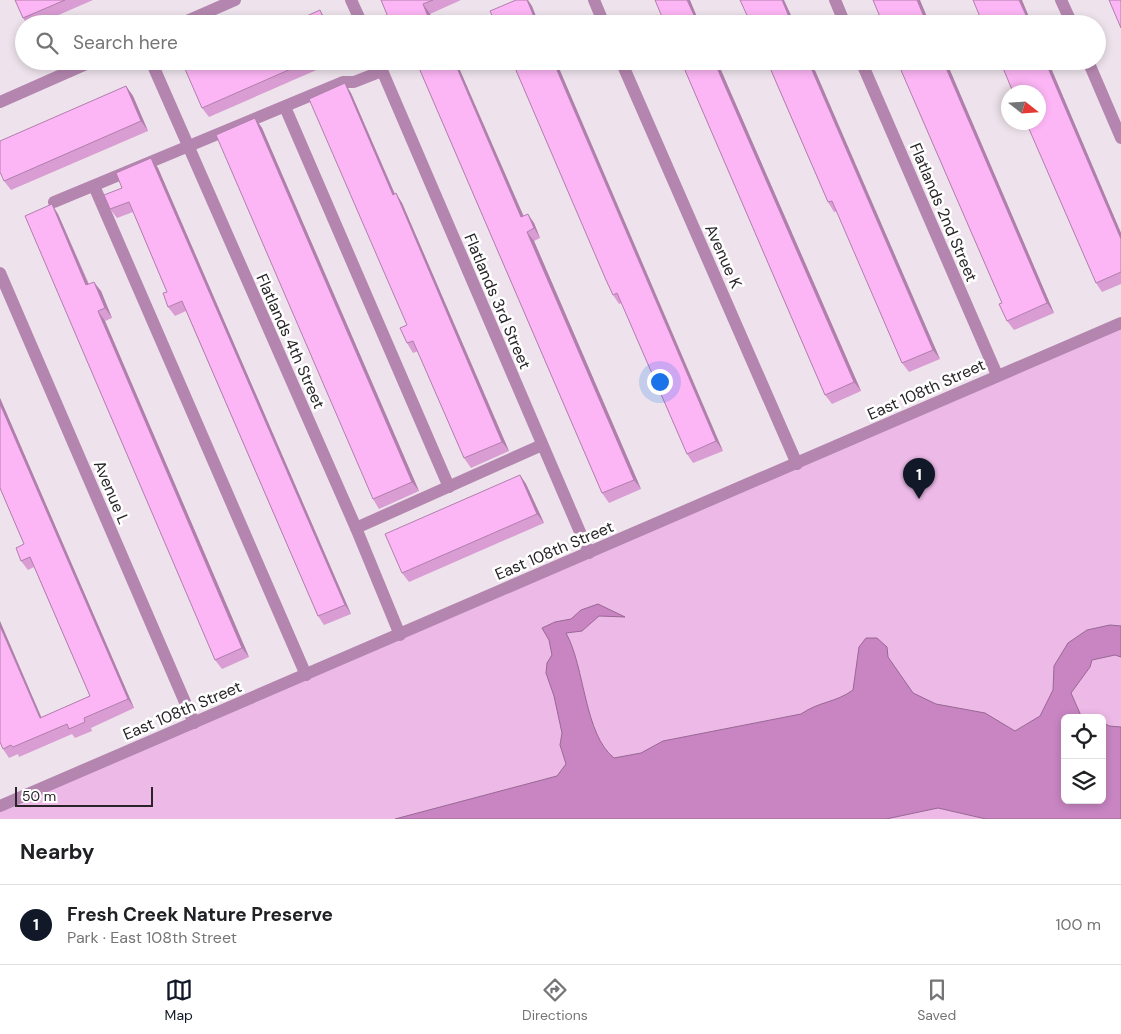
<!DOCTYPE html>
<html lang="en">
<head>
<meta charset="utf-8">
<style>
	body { margin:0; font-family:"DM Sans",sans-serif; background:#f2f2f2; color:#202124 }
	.controls { position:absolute; right:15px; bottom:15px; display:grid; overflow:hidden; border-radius:8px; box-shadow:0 2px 8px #0003 }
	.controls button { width:45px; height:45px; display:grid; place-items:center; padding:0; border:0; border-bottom:1px solid #e0e0e0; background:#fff; color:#202124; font:25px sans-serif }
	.compass { position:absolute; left:1001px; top:85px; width:45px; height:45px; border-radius:50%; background:#fff; box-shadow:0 2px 8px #0003; rotate:107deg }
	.scale { position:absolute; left:15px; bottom:12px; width:138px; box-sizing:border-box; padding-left:5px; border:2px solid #282427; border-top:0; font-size:14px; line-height:18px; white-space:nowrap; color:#282427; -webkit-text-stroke:4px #fff; paint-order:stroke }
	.you { position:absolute; left:659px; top:381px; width:18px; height:18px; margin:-12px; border:4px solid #fff; border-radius:50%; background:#1a73e8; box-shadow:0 0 0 8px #1a73e833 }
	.badge { display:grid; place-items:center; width:32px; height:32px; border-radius:50%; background:#111827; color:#fff; font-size:16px; font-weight:700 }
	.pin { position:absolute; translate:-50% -41px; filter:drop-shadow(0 1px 2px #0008) }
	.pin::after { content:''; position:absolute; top:26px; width:18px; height:15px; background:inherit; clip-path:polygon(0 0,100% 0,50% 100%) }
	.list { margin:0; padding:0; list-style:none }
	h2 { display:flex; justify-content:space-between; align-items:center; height:65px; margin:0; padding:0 20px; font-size:21px }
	h2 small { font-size:16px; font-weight:400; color:#757577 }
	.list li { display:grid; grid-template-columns:32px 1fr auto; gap:15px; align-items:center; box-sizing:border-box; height:80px; padding:0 20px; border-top:1px solid #e0e0e0 }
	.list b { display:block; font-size:19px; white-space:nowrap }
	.list p { margin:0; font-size:16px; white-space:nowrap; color:#757577 }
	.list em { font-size:16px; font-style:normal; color:#757577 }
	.icon { flex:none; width:28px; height:28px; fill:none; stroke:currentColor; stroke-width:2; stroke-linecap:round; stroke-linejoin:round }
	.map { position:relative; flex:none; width:1121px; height:819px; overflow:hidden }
	.search { position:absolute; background:#fff; box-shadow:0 2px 8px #0003; left:15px; right:15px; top:15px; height:55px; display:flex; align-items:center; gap:12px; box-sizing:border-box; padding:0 18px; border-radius:28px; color:#757577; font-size:19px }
	.sheet { height:145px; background:#fff }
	nav { display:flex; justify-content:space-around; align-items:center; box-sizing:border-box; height:70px; border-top:1px solid #e0e0e0; background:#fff; font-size:14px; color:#757577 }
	nav a { display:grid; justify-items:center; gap:2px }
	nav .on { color:#111827 }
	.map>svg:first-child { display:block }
	.green { fill:#edb9e7 }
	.water { fill:#c885c2; stroke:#986894 }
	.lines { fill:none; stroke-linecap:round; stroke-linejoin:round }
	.minor { stroke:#b486af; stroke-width:12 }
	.wall { fill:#d99cd3 }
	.shaded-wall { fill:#b07fac }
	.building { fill:#fcb5f5; stroke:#b07fac }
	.labels { text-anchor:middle; stroke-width:5; stroke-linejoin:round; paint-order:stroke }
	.street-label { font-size:16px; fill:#282427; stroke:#fff }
</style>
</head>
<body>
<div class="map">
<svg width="1121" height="819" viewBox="0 0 1121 819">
	<rect width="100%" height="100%" fill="#eee3ec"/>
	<g class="green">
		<polygon points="1121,323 1121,738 1102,735 1102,718 1065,718 1014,738 860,718 446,819 0,819 0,811"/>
		<polygon points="941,795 1055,819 814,819"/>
	</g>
	<path class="water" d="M598 604 625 617 599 616 582 631 566 633C585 667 584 734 614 758L641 753 663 741 801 714C820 701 835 703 853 690L859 647 866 638H877L887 647 888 657 913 693 936 704 985 713 1015 731 1040 716 1053 690 1054 666 1068 643 1087 630 1110 625 1121 626V657L1115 655 1092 660 1090 667 1071 693 1082 718H1065V800H1102V722L1109 726 1121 727V819H986L938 808 886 819H395L557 776 566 764 560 745 562 733 554 696 546 673 547 663 552 655 549 640 542 628 555 622 571 619 581 610Z"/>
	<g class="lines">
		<g class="minor">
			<polyline points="351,0 362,24"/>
			<polyline points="594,0 604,24"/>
			<polyline points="835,0 845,24"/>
			<polyline points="1061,0 1072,24"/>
			<polyline points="180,24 235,0"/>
			<polyline points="151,61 356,528 400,635"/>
			<polyline points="378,61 589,553"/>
			<polyline points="621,61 797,464"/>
			<polyline points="861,61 997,375"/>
			<polyline points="1088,61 1121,138"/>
			<polyline points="0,102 93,61"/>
			<polyline points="285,107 449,487"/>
			<polyline points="94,186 306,675"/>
			<polyline points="54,202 343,82 354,82 382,71"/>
			<polyline points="0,273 194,723"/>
			<polyline points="356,528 542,445"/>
			<polyline points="0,806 1121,323"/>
		</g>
	</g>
	<g class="wall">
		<polygon points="15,0 93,0 38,24 27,24 23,18"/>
		<polygon points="381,0 461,0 430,14 434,24 391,24"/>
		<polygon points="203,61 337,61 209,117 202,108"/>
		<polygon points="416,61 523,216 534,223 540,238 534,241 641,489 609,503 602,493"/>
		<polygon points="512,61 723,451 693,463 687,454 622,303 619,304 613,295"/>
		<polygon points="681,61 717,61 861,391 832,404 825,395"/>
		<polygon points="767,61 940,359 909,372 902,363 837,211 834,212 828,202"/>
		<polygon points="897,61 946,61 1054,313 1014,330 1007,321 1002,303"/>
		<polygon points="1000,61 1048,61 1121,233 1121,284 1102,292 1096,283"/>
		<polygon points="126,86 133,96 148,131 11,190 4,181"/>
		<polygon points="351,93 395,194 402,203 509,451 471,468 464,458 418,351 413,353 407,343 407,325"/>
		<polygon points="255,118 262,128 419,491 379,509 373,499"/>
		<polygon points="151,158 158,168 351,614 324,625 318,616 186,311 175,316 168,307 167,292 133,212 117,218 110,209 122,188"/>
		<polygon points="58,214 89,284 101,291 112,318 105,321 249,657 222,669 215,660"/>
		<polygon points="0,398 134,708 91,728 92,731 75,738 72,734 19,757 18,754 9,758 3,749 42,717 90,696 34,567 28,570 21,561 24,544 0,488"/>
		<polygon points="520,475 526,484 544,523 409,582 402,573"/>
	</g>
	<g class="shaded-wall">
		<polygon points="527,0 528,0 532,6 539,24 537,24"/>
		<polygon points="687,0 690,0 700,24 698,24"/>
		<polygon points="782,0 784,0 795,24 792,24"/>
		<polygon points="917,0 920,0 930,24 927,24"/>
		<polygon points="1019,0 1022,0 1032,24 1030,24"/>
		<polygon points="423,4 430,14 434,24 431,24"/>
		<polygon points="320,10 326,20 328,24 326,24"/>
		<polygon points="454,61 456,61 528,226 521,217"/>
		<polygon points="553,61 556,61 723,451 716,441"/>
		<polygon points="714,61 717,61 861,391 854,382"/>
		<polygon points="808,61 811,61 940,359 933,350"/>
		<polygon points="943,61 946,61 1054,313 1047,303"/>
		<polygon points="1045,61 1048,61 1121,233 1121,239"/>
		<polygon points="345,83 351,93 399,204 393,195"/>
		<polygon points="126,86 133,96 148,131 141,121"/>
		<polygon points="255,118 262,128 419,491 412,482"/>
		<polygon points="151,158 158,168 351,614 345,605"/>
		<polygon points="396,193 402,203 509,451 502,442"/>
		<polygon points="52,204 58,214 93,295 86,285"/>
		<polygon points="528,214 534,223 540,238 534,228"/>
		<polygon points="527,232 534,241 641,489 634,480"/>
		<polygon points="94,282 101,291 112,318 105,308"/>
		<polygon points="98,311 105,321 249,657 242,648"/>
		<polygon points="0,398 134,708 128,699 0,404"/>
		<polygon points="520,475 526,484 544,523 537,514"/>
		<polygon points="0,621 46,728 40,718 0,626"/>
	</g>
	<g class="building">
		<polygon points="15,0 65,0 23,18"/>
		<polygon points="381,0 433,0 423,4 431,24 399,24 398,21 391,24"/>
		<polygon points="516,0 527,0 537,24 496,24 490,11"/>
		<polygon points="655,0 687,0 698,24 665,24"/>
		<polygon points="740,0 782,0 792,24 751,24"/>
		<polygon points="873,0 917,0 927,24 883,24"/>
		<polygon points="973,0 1019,0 1030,24 983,24"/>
		<polygon points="1109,0 1121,0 1121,28"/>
		<polygon points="320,10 326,24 289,24"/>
		<polygon points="203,61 309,61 202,108 185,69"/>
		<polygon points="416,61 454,61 521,217 528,214 534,228 527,232 634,480 602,493"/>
		<polygon points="512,61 553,61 716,441 687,454 617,293 613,295 606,280"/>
		<polygon points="681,61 714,61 854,382 825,395"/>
		<polygon points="767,61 808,61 933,350 902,363 832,201 828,202"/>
		<polygon points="897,61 943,61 1047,303 1007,321 999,304 1002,303"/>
		<polygon points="1000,61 1045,61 1121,239 1121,272 1096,283 1026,122 1038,122 1038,92 1013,92"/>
		<polygon points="345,83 393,195 396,193 502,442 464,458 413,341 407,343 400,328 407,325 309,99"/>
		<polygon points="126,86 141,121 4,181 0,172 0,141"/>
		<polygon points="255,118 412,482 373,499 216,135"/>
		<polygon points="151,158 345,605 318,616 182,301 168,307 163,293 167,292 129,202 110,209 104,195 122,188 116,173"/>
		<polygon points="52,204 86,285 94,282 105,308 98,311 242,648 215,660 25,216"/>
		<polygon points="0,404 128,699 84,718 85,722 69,729 67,724 13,747 11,745 3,749 0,742 0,626 40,718 90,696 30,557 21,561 16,548 24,544 0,488"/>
		<polygon points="520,475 537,514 402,573 385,534"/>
	</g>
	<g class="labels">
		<g class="street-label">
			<text transform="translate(944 212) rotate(67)" y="6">Flatlands 2nd Street</text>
			<text transform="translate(724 256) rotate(66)" y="6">Avenue K</text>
			<text transform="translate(498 301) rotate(67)" y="6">Flatlands 3rd Street</text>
			<text transform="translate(291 341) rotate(66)" y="6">Flatlands 4th Street</text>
			<text transform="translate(926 389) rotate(-24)" y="6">East 108th Street</text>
			<text transform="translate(112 492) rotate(67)" y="6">Avenue L</text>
			<text transform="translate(554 550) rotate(-23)" y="6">East 108th Street</text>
			<text transform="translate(182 710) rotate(-23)" y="6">East 108th Street</text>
		</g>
	</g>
</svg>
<div class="controls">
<button><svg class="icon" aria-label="locate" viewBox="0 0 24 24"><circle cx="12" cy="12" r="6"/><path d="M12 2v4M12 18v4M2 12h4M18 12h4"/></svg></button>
<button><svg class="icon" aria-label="layers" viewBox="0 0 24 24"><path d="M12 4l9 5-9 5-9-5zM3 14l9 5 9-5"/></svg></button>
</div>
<svg class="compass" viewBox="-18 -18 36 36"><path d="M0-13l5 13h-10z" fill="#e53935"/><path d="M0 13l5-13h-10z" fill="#757577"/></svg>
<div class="scale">50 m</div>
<div class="you"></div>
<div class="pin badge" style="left:919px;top:499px">1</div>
<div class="search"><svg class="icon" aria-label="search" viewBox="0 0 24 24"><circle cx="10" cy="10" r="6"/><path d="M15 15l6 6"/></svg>Search here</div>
</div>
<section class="sheet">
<h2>Nearby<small></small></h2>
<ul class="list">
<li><span class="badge">1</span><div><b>Fresh Creek Nature Preserve</b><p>Park · East 108th Street</p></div><em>100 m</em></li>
</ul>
</section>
<nav>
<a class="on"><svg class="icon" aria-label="map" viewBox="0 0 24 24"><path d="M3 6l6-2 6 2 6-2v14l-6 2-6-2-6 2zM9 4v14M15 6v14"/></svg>Map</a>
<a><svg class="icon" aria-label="directions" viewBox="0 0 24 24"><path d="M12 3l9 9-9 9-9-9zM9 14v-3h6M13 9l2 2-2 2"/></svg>Directions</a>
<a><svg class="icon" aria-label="saved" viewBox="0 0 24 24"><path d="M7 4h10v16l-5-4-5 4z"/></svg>Saved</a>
</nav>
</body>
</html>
